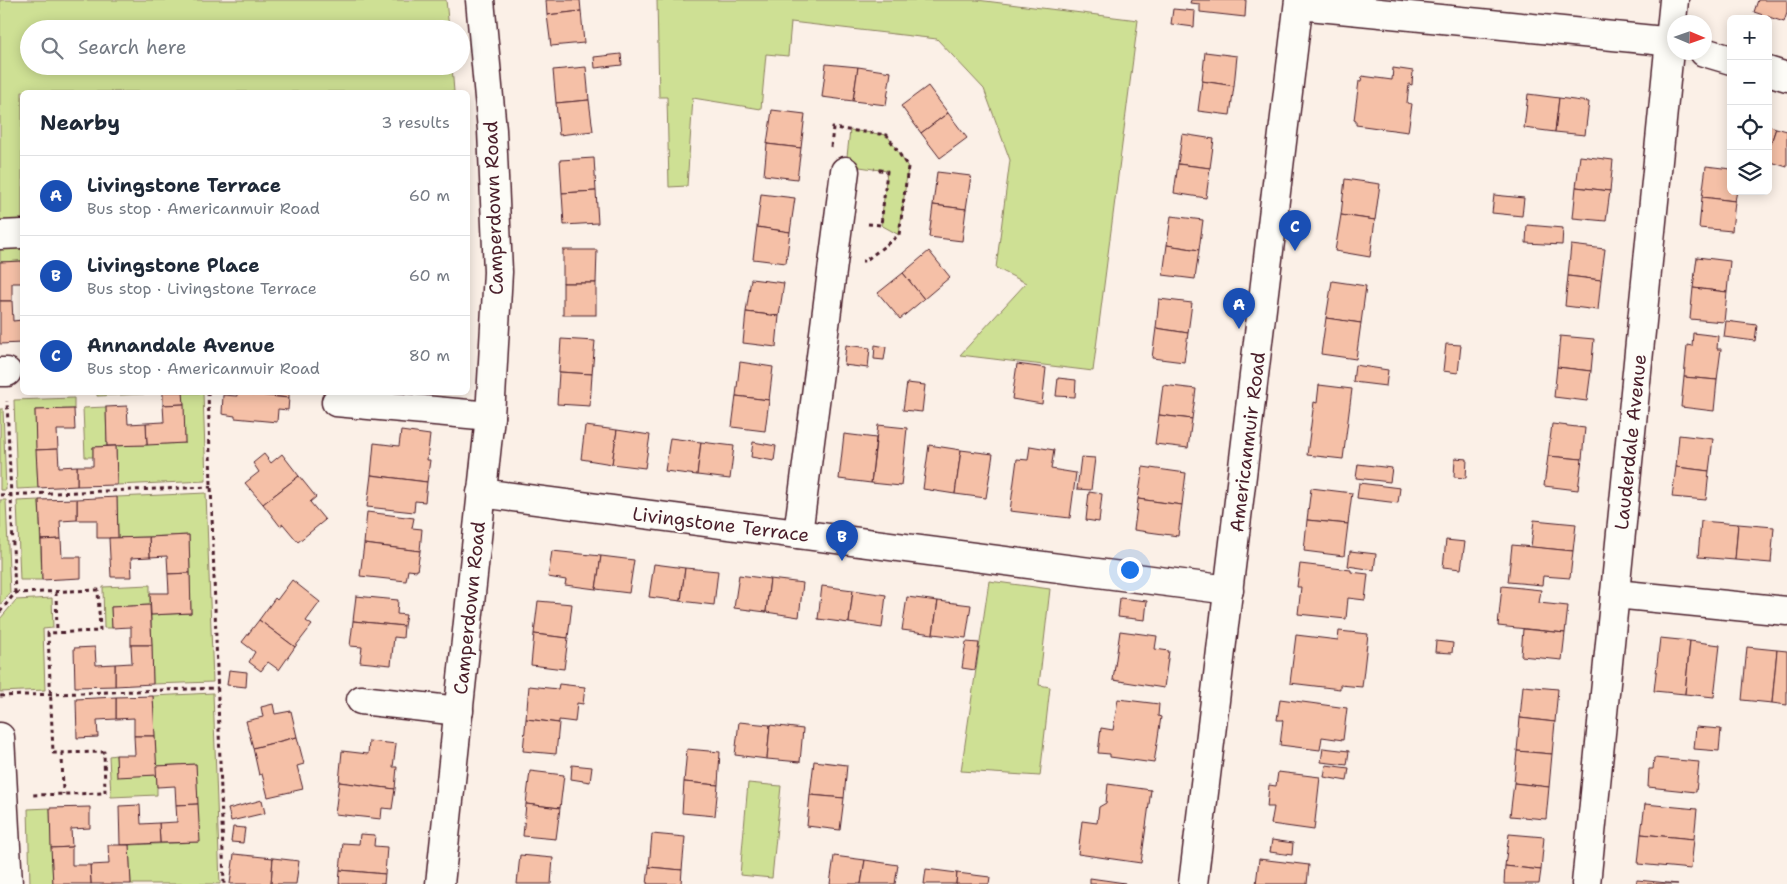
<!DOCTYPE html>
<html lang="en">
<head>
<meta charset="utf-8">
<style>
	body { margin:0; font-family:"Shantell Sans",sans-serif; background:#f2f2f3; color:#1f2937 }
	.controls { position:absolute; right:15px; top:15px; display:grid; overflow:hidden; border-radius:8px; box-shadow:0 2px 12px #0003 }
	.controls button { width:45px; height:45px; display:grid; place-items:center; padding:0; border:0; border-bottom:1px solid #e0e1e3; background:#fff; color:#1f2937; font:25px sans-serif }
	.compass { position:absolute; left:1667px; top:15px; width:45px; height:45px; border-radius:50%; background:#fff; box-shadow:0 2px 12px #0003; rotate:92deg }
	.you { position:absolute; left:1129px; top:569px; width:18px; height:18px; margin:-12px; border:4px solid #fff; border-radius:50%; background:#1a73e8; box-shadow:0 0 0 8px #1a73e833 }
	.badge { display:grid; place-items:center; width:32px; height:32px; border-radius:50%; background:#c8321e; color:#fff; font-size:16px; font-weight:700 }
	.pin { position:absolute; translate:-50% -41px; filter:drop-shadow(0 1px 2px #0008) }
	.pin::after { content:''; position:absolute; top:26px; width:18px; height:15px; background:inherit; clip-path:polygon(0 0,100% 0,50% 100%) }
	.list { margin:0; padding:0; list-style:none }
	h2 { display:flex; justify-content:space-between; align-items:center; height:65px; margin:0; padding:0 20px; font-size:21px }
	h2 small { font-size:16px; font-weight:400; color:#747a83 }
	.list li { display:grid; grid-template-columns:32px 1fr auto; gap:15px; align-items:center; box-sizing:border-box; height:80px; padding:0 20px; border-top:1px solid #e0e1e3 }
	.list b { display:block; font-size:19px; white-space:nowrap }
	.list p { margin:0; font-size:16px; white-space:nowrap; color:#747a83 }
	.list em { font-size:16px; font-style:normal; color:#747a83 }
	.icon { flex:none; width:28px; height:28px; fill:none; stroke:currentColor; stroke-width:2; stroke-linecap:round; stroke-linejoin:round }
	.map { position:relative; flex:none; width:1787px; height:884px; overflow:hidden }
	.search { position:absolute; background:#fff; box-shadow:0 2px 12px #0003; left:20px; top:20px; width:450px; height:55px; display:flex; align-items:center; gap:12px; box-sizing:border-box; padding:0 18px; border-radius:28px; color:#747a83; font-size:19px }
	.panel { position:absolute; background:#fff; box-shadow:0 2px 12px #0003; left:20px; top:90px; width:450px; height:305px; border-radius:8px }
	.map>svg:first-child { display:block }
	.green { fill:#cee094; stroke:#8c8060 }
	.building { fill:#f5c0a7; stroke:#4a1f2b }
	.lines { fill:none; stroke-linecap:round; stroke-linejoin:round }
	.minor-casing { stroke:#4a1f2b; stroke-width:31 }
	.tertiary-casing { stroke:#4a1f2b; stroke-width:31 }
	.path { stroke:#4a1f2b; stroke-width:3; stroke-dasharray:4 4; stroke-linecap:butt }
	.minor { stroke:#fdfcf7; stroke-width:28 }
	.tertiary { stroke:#fdfcf7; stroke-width:28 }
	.labels { text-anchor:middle; stroke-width:4; stroke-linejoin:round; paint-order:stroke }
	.street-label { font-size:19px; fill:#4a1f2b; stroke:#fdfcf7 }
</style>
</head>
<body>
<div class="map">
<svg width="1787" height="884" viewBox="0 0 1787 884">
	<rect width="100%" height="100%" fill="#fbf0e7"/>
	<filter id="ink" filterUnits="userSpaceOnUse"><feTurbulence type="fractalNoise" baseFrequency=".02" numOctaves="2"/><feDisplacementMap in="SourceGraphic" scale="10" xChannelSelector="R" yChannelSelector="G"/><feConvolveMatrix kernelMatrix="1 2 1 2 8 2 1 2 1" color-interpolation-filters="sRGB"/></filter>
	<g filter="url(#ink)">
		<g class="green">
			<polygon points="0,0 446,0 449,29 29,29 29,66 452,66 454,92 22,92 22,220 0,221"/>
			<polygon points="657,0 977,0 1138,20 1093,371 960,355 1026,283 996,268 1010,160 984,89 937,39 791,22 788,56 766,54 761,109 693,98 687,186 669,187 667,97 659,97"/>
			<polygon points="850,130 887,135 908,167 899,235 881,225 887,171 846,165"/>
			<polygon points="22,246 22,261 0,262 0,247"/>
			<polygon points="144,393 144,394 97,396 97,393"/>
			<polygon points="183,393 203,393 206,481 117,485 116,446 185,443"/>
			<polygon points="74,398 74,409 35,410 38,488 17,489 14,400"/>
			<polygon points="106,407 107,446 93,447 93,457 85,457 83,408"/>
			<polygon points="0,409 3,409 6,490 0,490"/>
			<polygon points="206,493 213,682 153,684 151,615 191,613 189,535 118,538 117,497"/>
			<polygon points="0,500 6,500 10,593 0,605"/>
			<polygon points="39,500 42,580 20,580 17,501"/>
			<polygon points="989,581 1050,589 1039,685 1050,687 1040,776 961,771"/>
			<polygon points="150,585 150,605 111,607 112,628 104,628 103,587"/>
			<polygon points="52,598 53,628 43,629 45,690 0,692 0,619 16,600"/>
			<polygon points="213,693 220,884 131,884 129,845 199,842 196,764 156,766 153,696"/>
			<polygon points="116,755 118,776 157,775 157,795 111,797 109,756"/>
			<polygon points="748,783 781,786 772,878 740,875"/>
			<polygon points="50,808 53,884 30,884 28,809"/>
		</g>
		<g class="building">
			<polygon points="546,0 580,0 581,11 547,15"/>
			<polygon points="1191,0 1246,0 1245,17 1200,12 1200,4 1190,3"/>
			<polygon points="1758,0 1787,0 1787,13 1784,22 1754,12"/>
			<polygon points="1173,9 1195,11 1194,27 1171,24"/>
			<polygon points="581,11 584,43 551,46 547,15"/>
			<polygon points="1205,52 1237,56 1234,86 1202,81"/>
			<polygon points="621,54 622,65 595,68 594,57"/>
			<polygon points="826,64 858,67 853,101 822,97"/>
			<polygon points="586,67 589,100 556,103 553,70"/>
			<polygon points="858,67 891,72 886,105 853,101"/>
			<polygon points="1393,68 1413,71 1412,85 1409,84 1407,103 1412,104 1408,132 1356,125 1356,121 1354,120 1359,81 1361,81 1362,76 1392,80"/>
			<polygon points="1202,81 1234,86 1230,115 1198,111"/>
			<polygon points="928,86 948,113 921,133 901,106"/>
			<polygon points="1528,94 1559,98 1555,132 1524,128"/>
			<polygon points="1559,98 1589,102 1585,135 1555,132"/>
			<polygon points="589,100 593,131 559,135 556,103"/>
			<polygon points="772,110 805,114 801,148 767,144"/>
			<polygon points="948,113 967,138 940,158 921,133"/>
			<polygon points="1768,125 1776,128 1768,152"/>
			<polygon points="1776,128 1787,131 1787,167 1768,161 1768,152"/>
			<polygon points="1182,134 1214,139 1210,168 1178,164"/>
			<polygon points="767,144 801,148 797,179 764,175"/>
			<polygon points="1580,156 1613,160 1610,191 1576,187"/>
			<polygon points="594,158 596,191 562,193 560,160"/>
			<polygon points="1178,164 1210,168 1206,198 1174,193"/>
			<polygon points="1706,166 1731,169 1731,191 1737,191 1735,201 1702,197"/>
			<polygon points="937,172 971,176 966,209 933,205"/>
			<polygon points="1345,179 1380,184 1375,220 1341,215"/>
			<polygon points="1576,187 1610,191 1606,221 1573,218"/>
			<polygon points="596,191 598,223 564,225 562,193"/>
			<polygon points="761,194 795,198 790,232 757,227"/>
			<polygon points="1494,195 1524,198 1522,216 1492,213"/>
			<polygon points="1702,197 1735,201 1732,231 1699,228"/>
			<polygon points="933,205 966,209 962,241 929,237"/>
			<polygon points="1341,215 1375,220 1370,257 1335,251"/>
			<polygon points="1171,216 1203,220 1199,250 1167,245"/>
			<polygon points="1527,225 1563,228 1562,245 1526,243"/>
			<polygon points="757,227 790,232 786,263 753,259"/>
			<polygon points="1167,245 1199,250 1195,279 1163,275"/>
			<polygon points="1571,245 1605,249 1601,280 1568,276"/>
			<polygon points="563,250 597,250 596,283 563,283"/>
			<polygon points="929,251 950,277 924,299 903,273"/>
			<polygon points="1697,257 1730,261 1727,292 1693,288"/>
			<polygon points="22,261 22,283 12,283 12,301 0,301 0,262"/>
			<polygon points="903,273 924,299 900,319 878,293"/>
			<polygon points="1568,276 1601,280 1598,310 1565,306"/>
			<polygon points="751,279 784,283 779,316 746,312"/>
			<polygon points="1332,281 1366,286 1361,323 1326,318"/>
			<rect x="563" y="283" width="33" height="32"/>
			<polygon points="1693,288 1727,292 1724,322 1690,319"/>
			<polygon points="1159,299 1192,303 1188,333 1156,328"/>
			<polygon points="0,301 12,301 13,321 22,320 22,343 0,344"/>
			<polygon points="746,312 779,316 776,347 743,343"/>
			<polygon points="1326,318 1361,323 1356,359 1321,354"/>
			<polygon points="1726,321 1757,325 1755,341 1724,337"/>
			<polygon points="1156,328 1188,333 1184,362 1152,358"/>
			<polygon points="1693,333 1718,336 1717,349 1721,349 1717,380 1684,377 1687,345 1692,346"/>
			<polygon points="1560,336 1594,339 1591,371 1557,367"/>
			<polygon points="561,339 595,341 592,374 559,372"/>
			<polygon points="1446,344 1461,345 1458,373 1443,371"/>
			<polygon points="846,345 870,348 868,368 844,365"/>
			<polygon points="875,345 886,347 884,360 874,359"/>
			<polygon points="740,362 773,367 769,400 736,396"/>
			<polygon points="1017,364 1046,368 1042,404 1012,399"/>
			<polygon points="1355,365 1388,370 1386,386 1353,382"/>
			<polygon points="1557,367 1591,371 1587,401 1554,397"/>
			<polygon points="559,372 592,374 590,406 557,404"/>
			<polygon points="1684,377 1717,380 1714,411 1681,407"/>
			<polygon points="1058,378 1076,380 1075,397 1056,396"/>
			<polygon points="907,383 925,385 922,412 903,410"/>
			<polygon points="1163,385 1196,389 1192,419 1159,415"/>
			<polygon points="1319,385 1352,389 1343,459 1307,455 1314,402 1317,403"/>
			<polygon points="163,392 183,392 184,404 163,405"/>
			<polygon points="237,392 289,392 289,398"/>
			<polygon points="237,393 289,398 288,410 278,409 277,422 235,418 235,416 222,414 223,395 237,396"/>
			<polygon points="736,396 769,400 765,431 732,427"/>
			<polygon points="184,404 185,443 147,445 146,423 164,422 163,405"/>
			<polygon points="127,406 128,424 146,423 147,445 107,446 106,407"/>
			<polygon points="74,409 75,430 57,430 58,449 36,450 35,410"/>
			<polygon points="1159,415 1192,419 1188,448 1155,444"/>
			<polygon points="1552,424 1585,428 1582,459 1548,456"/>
			<polygon points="878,425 907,428 901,486 871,483"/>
			<polygon points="585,426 617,430 612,464 581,459"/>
			<polygon points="617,430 650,435 645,468 612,464"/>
			<polygon points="401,431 430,435 427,460 430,460 427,482 371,475 374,443 399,446"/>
			<polygon points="844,434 876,438 871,483 839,479"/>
			<polygon points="1679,435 1713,439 1709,471 1676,467"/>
			<polygon points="670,438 701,442 697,475 665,471"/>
			<polygon points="701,442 734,446 730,479 697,475"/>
			<polygon points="753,442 776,446 774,461 751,457"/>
			<polygon points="929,445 961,450 955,494 923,489"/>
			<polygon points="116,446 117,485 77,486 77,466 93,466 93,447"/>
			<polygon points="1030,446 1054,450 1051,469 1076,473 1070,518 1010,511 1017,459 1028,460"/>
			<polygon points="58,449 59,467 77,466 77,486 38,488 36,450"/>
			<polygon points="961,450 993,454 986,498 955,494"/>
			<polygon points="264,454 271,463 282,454 299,476 263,504 245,483 259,472 253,463"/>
			<polygon points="1548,456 1582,459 1578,490 1544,486"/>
			<polygon points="1081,457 1095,458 1091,490 1077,489"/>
			<polygon points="1455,458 1467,459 1466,478 1454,477"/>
			<polygon points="1358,464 1392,468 1390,482 1356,478"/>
			<polygon points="1143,467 1186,473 1182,505 1138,499"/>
			<polygon points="1676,467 1709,471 1706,500 1672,497"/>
			<polygon points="371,475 427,482 425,502 415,501 414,512 367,507"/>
			<polygon points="299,476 316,497 310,502 325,520 298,542 283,524 280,526 263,504"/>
			<polygon points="1359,483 1400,488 1398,503 1357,498"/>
			<polygon points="1311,488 1352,493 1348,524 1307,520"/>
			<polygon points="1089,492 1102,494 1099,522 1086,520"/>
			<polygon points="117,497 118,538 97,538 97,520 77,520 77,499"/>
			<polygon points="77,499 77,520 60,521 61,539 41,540 39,500"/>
			<polygon points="1138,499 1182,505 1178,536 1134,530"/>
			<polygon points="367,512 414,518 412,528 422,529 420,551 364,544"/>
			<polygon points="1307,520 1348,524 1344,556 1304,551"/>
			<polygon points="1534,520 1576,524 1573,551 1531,547"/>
			<polygon points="1701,521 1738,524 1735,560 1698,557"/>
			<polygon points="1738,524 1774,527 1771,563 1735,560"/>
			<polygon points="189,535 190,573 168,574 167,556 150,557 149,537"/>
			<polygon points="149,537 150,557 131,558 132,577 111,577 109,538"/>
			<polygon points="61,539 62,557 81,557 81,578 42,580 41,540"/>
			<polygon points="1446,540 1465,542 1461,569 1443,567"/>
			<polygon points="364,544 420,551 417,571 408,570 406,581 360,576"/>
			<polygon points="1512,545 1573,551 1570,578 1543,576 1542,585 1508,582"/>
			<polygon points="552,551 601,556 596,589 565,585 566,580 548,577"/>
			<polygon points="1350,551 1376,554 1374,570 1348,566"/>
			<polygon points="601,556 634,560 629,593 596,589"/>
			<polygon points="654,564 685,568 681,601 649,597"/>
			<polygon points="1300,564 1351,570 1351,572 1368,574 1365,600 1348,598 1346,619 1298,614 1301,587 1297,587"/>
			<polygon points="685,568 718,571 714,605 681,601"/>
			<polygon points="190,573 191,613 151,615 150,593 169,593 168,574"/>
			<polygon points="739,575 770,579 766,612 734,608"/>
			<polygon points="770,579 803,583 799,617 766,612"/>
			<polygon points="292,580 320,602 306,621 312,625 295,647 259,620 275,598 277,600"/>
			<polygon points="822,586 853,590 849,623 818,619"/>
			<polygon points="1502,586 1541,590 1539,603 1568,606 1565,633 1498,626"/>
			<polygon points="853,590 886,595 882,628 849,623"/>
			<polygon points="356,596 398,600 397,614 406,615 404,626 353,621"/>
			<polygon points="907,597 938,601 933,634 902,630"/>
			<polygon points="1120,598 1147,601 1145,620 1118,617"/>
			<polygon points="538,601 572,604 568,638 534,634"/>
			<polygon points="938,601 971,605 966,638 933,634"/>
			<polygon points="150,605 152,645 131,645 131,627 112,628 111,607"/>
			<polygon points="259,620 295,647 279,670 268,662 261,671 249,662 255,652 242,642"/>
			<polygon points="353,621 404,626 403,638 394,637 391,665 360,662 362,647 350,646"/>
			<polygon points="1523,629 1565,633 1562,660 1521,656"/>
			<polygon points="1120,631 1157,636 1155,649 1169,651 1164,688 1113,680"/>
			<polygon points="1339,631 1368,634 1362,687 1340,685 1340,689 1290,683 1296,635 1338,640"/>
			<polygon points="534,634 568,638 564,669 531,665"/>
			<polygon points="1660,638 1690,641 1685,694 1654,691"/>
			<polygon points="1436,641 1453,643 1452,653 1435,652"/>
			<polygon points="1690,641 1720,645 1714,697 1685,694"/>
			<polygon points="966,642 979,643 975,670 962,668"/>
			<polygon points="131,645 152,645 153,684 115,686 115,664 132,663"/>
			<polygon points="95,647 96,665 115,664 115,686 75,687 74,648"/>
			<polygon points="1747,647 1777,650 1772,703 1742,700"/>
			<polygon points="1777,650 1787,651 1787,705 1772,703"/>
			<polygon points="229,670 247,672 246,687 227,685"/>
			<polygon points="559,684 585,687 583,704 577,703 575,722 559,720 559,723 526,719 529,686 558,689"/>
			<polygon points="1523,686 1558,689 1555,722 1520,718"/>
			<polygon points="153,696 155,736 134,736 134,718 116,719 116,697"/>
			<polygon points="116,697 116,719 97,720 98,737 77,738 76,699"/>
			<polygon points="1118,699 1159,704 1158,716 1161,717 1154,763 1110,757 1110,754 1098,753 1101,728 1113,730"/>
			<polygon points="1280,699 1347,708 1343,740 1322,737 1320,750 1280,745 1283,720 1277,720"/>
			<polygon points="273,704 275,714 291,711 297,737 253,748 246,721 263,717 261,707"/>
			<polygon points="1520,718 1555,722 1552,754 1517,751"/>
			<polygon points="526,719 559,723 556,754 523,751"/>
			<polygon points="739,722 770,725 767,759 735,755"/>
			<polygon points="770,725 803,729 800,762 767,759"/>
			<polygon points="1696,727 1721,729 1719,751 1694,749"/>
			<polygon points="134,736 155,736 157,775 117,777 116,755 135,755"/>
			<polygon points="297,737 304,764 297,766 303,789 268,797 262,774 259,775 253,748"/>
			<polygon points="369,741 396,744 393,767 397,767 395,789 339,782 342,751 368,754"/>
			<polygon points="1323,748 1349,751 1347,765 1321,762"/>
			<polygon points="687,749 720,752 718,785 684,782"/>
			<polygon points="1517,751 1552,754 1549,787 1514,783"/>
			<polygon points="1654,758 1699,762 1696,792 1648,787 1649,769 1653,769"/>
			<polygon points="814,761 847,765 844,798 810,795"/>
			<polygon points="196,764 198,804 176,805 175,786 157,787 156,766"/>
			<polygon points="572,765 592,767 590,782 571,779"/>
			<polygon points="1326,765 1349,768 1347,781 1324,777"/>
			<polygon points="530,771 564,775 560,808 526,804"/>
			<polygon points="1278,772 1320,777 1314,830 1271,824 1274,807 1267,807 1269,785 1276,786"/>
			<polygon points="339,782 395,789 392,809 382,808 381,819 335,814"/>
			<polygon points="684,782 718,785 715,816 682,813"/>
			<polygon points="1514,783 1549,787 1546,819 1510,816"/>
			<polygon points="1108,784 1151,790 1141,863 1078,854 1082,821 1097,823 1099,807 1106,803"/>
			<polygon points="810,795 844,798 840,830 807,826"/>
			<polygon points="262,800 265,813 231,821 228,809"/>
			<polygon points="198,804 200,842 160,843 159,823 177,822 176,805"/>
			<polygon points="526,804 560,808 556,839 523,836"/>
			<polygon points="1645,804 1697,809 1694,839 1641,834"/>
			<polygon points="140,805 141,824 159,823 160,843 120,845 119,806"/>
			<polygon points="90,807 90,828 71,829 72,847 51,848 50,808"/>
			<polygon points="233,827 245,828 243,843 231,842"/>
			<polygon points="360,834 375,835 374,846 387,847 385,874 340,870 343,843 359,844"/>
			<polygon points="652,834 685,837 682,870 649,867"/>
			<polygon points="1509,834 1544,837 1541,870 1505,866"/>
			<polygon points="1641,834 1694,839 1691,869 1638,864"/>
			<polygon points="1272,840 1293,843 1292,855 1270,852"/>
			<polygon points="108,845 129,845 131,884 91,884 90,865 109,864"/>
			<polygon points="72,847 72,865 90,865 91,884 53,884 51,848"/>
			<polygon points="234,854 273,858 271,884 230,884"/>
			<polygon points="520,855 553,858 551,884 517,884"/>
			<polygon points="834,856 865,860 861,884 830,884"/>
			<polygon points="273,858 299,861 296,884 271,884"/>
			<polygon points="1259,859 1309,865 1307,884 1256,884"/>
			<polygon points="865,860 898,865 895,884 861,884"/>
			<polygon points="1505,866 1541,870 1539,884 1504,884"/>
			<polygon points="649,867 682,870 681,884 647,884"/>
			<polygon points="926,869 957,873 956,884 924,884"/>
			<polygon points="340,870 385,874 384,884 339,884"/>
			<polygon points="957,873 990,877 989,884 956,884"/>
			<polygon points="1090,878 1125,883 1125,884 1090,884"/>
			<polygon points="1637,880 1678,884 1636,884"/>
		</g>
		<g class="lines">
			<defs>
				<g id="minor">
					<polyline points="1299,5 1674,42"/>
					<polyline points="1704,52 1731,60"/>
					<polyline points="1768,71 1787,77"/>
					<polyline points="0,235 22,234"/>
					<polyline points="0,372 7,372"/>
					<polyline points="336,402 490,416"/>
					<polyline points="481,493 1229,590"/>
					<polyline points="798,534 845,171"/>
					<polyline points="1615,594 1787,611"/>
					<polyline points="361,700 459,711"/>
					<polyline points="0,737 8,884"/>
					<polyline points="1193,884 1299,0"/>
					<polyline points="1586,884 1674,0"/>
				</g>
				<polyline id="tertiary" points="440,884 490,416 498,272 492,130 480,0"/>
			</defs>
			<use href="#minor" class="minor-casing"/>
			<use href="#tertiary" class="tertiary-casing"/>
			<g class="path">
				<polyline points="831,147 833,128 887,135 908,167 899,235 865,261 862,261"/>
				<polyline points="868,224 881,225 887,171 874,169"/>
				<polyline points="208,392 224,884"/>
				<polyline points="0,495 211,487"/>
				<polyline points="56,592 57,632"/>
				<polyline points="15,593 98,590 100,631 48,633 53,753 104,752 105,793 32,795"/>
				<polyline points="0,612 15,593 7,401"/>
				<polyline points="0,696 218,688"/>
				<polyline points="62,753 63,794"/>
			</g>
			<use href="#minor" class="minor"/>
			<use href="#tertiary" class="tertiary"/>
		</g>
	</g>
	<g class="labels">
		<g class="street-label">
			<text transform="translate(493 208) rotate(-92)" y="7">Camperdown Road</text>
			<text transform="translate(1247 442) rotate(-83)" y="7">Americanmuir Road</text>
			<text transform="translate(1630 442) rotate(-84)" y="7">Lauderdale Avenue</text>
			<text transform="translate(721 524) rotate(7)" y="7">Livingstone Terrace</text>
			<text transform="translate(469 608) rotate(-84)" y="7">Camperdown Road</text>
		</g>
	</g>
</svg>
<div class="controls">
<button>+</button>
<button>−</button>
<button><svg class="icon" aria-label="locate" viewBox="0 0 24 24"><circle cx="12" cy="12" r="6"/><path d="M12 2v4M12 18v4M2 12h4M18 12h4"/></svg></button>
<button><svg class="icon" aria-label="layers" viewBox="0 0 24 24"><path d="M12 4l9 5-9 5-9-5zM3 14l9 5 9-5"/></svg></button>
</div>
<svg class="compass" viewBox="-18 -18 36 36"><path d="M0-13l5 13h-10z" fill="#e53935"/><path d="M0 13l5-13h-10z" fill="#747a83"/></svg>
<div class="you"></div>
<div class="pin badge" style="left:1239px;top:329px;background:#1a4fb4">A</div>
<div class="pin badge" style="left:842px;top:561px;background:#1a4fb4">B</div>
<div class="pin badge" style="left:1295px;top:251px;background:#1a4fb4">C</div>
<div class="search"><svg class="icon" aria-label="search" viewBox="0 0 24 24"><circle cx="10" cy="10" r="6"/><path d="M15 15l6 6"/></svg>Search here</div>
<section class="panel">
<h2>Nearby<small>3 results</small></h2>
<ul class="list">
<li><span class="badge" style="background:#1a4fb4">A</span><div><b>Livingstone Terrace</b><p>Bus stop · Americanmuir Road</p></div><em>60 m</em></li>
<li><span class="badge" style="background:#1a4fb4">B</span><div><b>Livingstone Place</b><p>Bus stop · Livingstone Terrace</p></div><em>60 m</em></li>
<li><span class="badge" style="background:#1a4fb4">C</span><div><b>Annandale Avenue</b><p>Bus stop · Americanmuir Road</p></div><em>80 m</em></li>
</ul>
</section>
</div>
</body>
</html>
